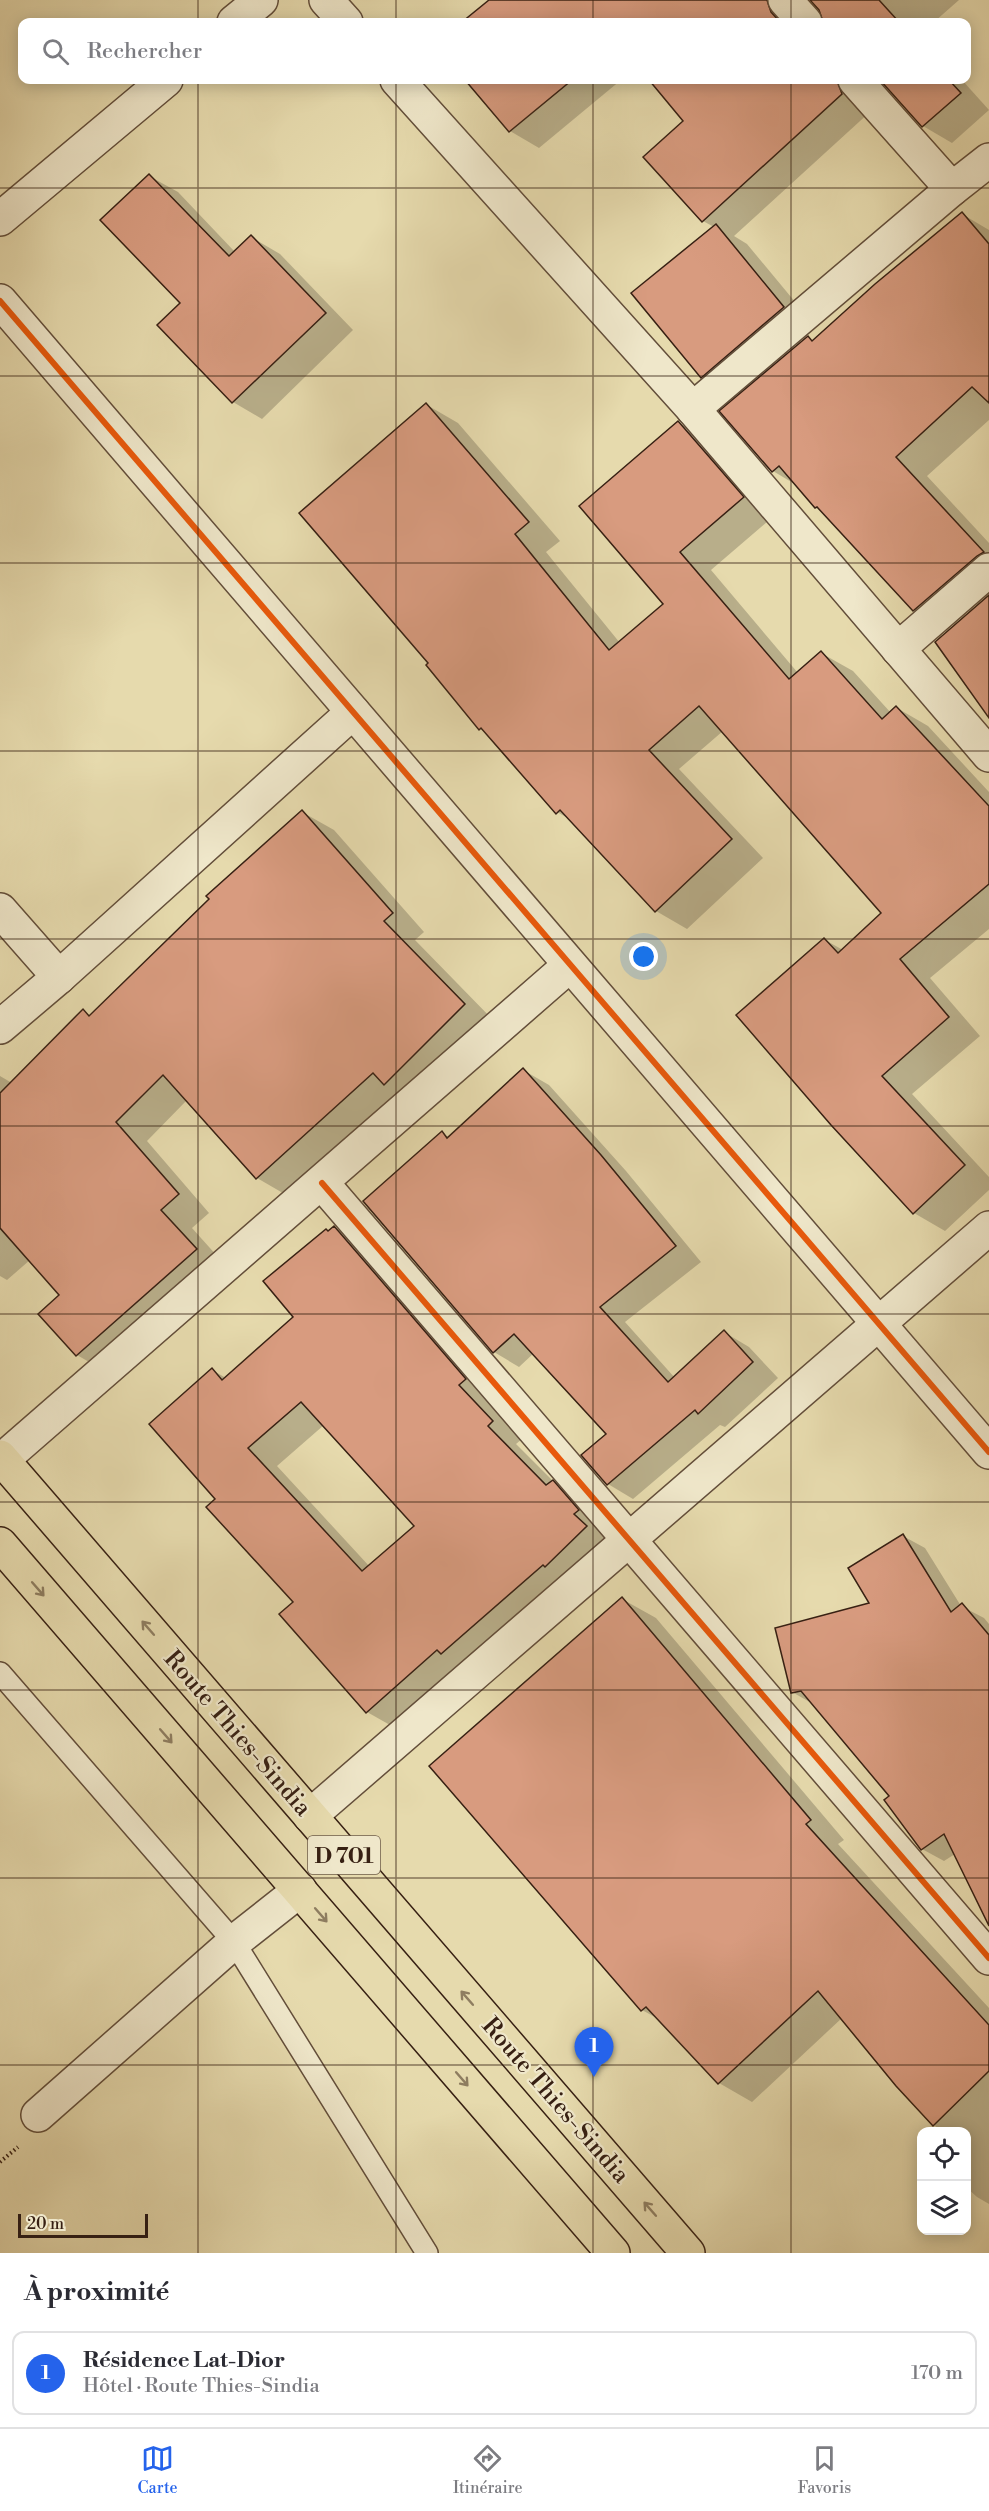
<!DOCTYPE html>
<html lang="fr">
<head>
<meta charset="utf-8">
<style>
	body { margin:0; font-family:"Libre Bodoni",serif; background:#f2f2f3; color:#2b2b33 }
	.controls { position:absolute; right:18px; bottom:18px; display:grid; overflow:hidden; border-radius:12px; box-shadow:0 3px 15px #0003 }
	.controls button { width:54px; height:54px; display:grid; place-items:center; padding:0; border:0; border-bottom:2px solid #e1e1e2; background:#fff; color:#2b2b33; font:30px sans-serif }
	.scale { position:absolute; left:18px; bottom:15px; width:130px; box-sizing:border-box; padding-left:6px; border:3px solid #372013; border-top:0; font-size:16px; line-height:21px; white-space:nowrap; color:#372013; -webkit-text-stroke:4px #efe7ca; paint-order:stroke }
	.you { position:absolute; left:644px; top:957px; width:21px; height:21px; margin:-15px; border:4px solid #fff; border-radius:50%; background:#1a73e8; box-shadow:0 0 0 9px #1a73e833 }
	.badge { display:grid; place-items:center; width:39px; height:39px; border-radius:50%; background:#2563eb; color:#fff; font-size:20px; font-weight:700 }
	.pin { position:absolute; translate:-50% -50px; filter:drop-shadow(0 2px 3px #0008) }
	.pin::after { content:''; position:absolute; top:32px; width:21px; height:18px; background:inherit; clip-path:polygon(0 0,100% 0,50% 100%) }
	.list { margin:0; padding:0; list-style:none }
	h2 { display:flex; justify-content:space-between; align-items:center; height:78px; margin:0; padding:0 24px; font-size:26px }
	h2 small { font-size:20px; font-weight:400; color:#7c7c81 }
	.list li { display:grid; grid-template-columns:39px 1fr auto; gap:18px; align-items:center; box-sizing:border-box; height:84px; margin:0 12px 12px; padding:0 12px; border:2px solid #e1e1e2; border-radius:12px }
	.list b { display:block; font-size:22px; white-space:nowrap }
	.list p { margin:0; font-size:20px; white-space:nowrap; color:#7c7c81 }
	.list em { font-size:20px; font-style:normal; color:#7c7c81 }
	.icon { flex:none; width:33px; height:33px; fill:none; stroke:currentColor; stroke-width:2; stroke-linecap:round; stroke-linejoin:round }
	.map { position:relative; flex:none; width:989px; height:2253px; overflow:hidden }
	.search { position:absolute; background:#fff; box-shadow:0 3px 15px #0003; left:18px; right:18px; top:18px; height:66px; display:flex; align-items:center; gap:15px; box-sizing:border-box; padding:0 21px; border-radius:12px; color:#7c7c81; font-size:22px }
	.sheet { height:174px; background:#fff }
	nav { display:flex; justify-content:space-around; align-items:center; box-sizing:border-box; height:84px; border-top:2px solid #e1e1e2; background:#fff; font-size:16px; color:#7c7c81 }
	nav a { display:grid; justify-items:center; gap:3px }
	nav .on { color:#2563eb }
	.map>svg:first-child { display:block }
	.shadow { fill:#0003; fill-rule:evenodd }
	.building { fill:#d89b7f; stroke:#372013; stroke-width:1.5; fill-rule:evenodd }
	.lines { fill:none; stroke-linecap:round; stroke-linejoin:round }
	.service-casing { stroke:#634e3a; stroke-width:24 }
	.minor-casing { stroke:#634e3a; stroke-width:36 }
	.primary-casing { stroke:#372013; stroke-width:36 }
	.path { stroke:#372013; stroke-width:4; stroke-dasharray:1.5 3; stroke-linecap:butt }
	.service { stroke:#efe7ca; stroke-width:21 }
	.minor { stroke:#efe7ca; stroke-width:33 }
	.primary { stroke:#e6daad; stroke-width:33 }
	.cycleway-casing { stroke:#efe7ca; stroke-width:10 }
	.cycleway { stroke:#e8590c; stroke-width:6 }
	.oneway { stroke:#8e7d60 }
	.grid { fill:none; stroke:#372013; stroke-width:1.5; stroke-opacity:0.55 }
	.labels { text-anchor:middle; stroke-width:4.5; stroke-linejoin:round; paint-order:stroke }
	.shield { fill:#efe7ca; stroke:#6e5c4a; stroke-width:1.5 }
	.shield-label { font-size:22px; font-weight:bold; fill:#372013 }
	.street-label { font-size:24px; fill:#372013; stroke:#efe7ca }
</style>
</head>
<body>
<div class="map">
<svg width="989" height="2253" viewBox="0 0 989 2253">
	<rect width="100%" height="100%" fill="#e6daad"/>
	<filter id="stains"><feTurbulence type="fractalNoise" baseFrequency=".00333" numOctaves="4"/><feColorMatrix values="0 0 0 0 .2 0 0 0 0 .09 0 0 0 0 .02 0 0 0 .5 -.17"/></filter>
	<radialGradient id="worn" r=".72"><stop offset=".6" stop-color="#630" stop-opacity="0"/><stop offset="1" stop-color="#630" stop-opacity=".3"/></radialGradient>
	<g class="shadow">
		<polygon points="491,0 807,0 796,22 465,22"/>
		<polygon points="812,0 959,0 934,22 825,22 825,17"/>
		<polygon points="466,80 621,80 539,148 510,131"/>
		<polygon points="651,80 878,80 872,83 871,111 734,236 747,244 815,326 734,395 702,376 714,227 703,221 685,121"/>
		<polygon points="882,80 962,80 989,110 952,143 923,126"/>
		<polygon points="149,176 178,192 235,252 251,237 280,254 353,330 262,419 233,402 160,325 182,303"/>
		<polygon points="962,214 989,230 989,420 927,476 989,543 989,592 947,629 914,610 798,486 773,471 722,411 808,338 814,342"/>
		<polygon points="427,405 458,423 560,541 546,552 620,643 665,604 679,423 711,441 774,516 711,570 798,673 821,653 853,671 891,713 897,708 928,726 989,792 989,929 930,978 980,1036 912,1094 989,1177 989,1190 945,1231 914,1213 825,940 843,950 884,914 723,731 679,769 763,858 687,929 656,911 573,821 557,812 488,734 480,729"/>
		<polygon points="302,812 334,830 424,932 415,940 496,1023 288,1196 257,1178 187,1100 147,1141 209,1213 192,1228 227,1267 108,1373 77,1355 62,1296 30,1260 7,1280 0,1276 0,1076 12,1083 83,1011 91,1016"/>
		<polygon points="523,1070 549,1085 626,1171 701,1262 625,1322 675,1378 724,1332 749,1347 778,1378 725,1427 720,1425 633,1499 608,1484 583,1456 608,1435 534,1353 519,1367 494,1352 442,1133 450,1138"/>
		<path d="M335 1228 364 1245 494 1396 488 1402 522 1439 516 1444 555 1483 583 1499 615 1544 397 1729 367 1712 295 1602 217 1500 212 1370 226 1378 295 1317 329 1232ZM324 1425 416 1526 370 1567 277 1466Z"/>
		<polygon points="903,1536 925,1548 961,1606 984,1618 989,1624 989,1918 955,1854 944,1861 922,1849 891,1796 815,1705 792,1692 871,1604"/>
		<polygon points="622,1599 656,1618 844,1840 838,1844 989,2008 989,2204 977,2197 966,2187 966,2132 941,2132 896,2084 842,2018 752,2102 719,2083 662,2021 642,2010 431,1766"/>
	</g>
	<g class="building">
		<polygon points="489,0 767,0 771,12 780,22 462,22"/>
		<polygon points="810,0 879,0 899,22 823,22 819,10"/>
		<polygon points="465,80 572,80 509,132"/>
		<polygon points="649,80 837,80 842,94 702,222 643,157 683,121"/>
		<polygon points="880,80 949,80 961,93 922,127"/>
		<polygon points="149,174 229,256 251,235 326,313 232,403 157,325 180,303 100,220"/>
		<polygon points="962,212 989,244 989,403 972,387 896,457 984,552 977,556 913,611 817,507 815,508 779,466 772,472 719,411 808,336 812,341 875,284"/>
		<polygon points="716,224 784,307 701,378 631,293"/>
		<polygon points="426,403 529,522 515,534 609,650 663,604 579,506 678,421 744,497 680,552 789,679 821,651 882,719 896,706 989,806 989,884 900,959 949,1017 882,1076 965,1165 913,1214 831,1125 736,1015 824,938 838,953 881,913 699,706 649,750 732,839 655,912 560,810 556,814 481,728 479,730 426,665 428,663 299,513"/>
		<polygon points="989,595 989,718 935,642"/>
		<polygon points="302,810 393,913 384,921 465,1004 384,1085 373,1073 256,1179 163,1075 116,1122 179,1194 161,1210 197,1249 76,1356 38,1314 59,1295 0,1228 0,1093 83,1009 89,1016 209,899 206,896"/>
		<polygon points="523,1068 601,1155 676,1246 600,1307 668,1382 724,1330 753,1362 698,1414 695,1410 607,1485 581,1455 606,1434 514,1334 493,1353 363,1201 442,1131 447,1138"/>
		<path d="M334 1226 466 1379 459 1385 493 1421 488 1426 546 1485 553 1480 579 1510 574 1514 587 1526 545 1567 543 1565 441 1654 437 1650 366 1713 279 1614 293 1602 206 1507 215 1499 149 1424 212 1368 222 1380 293 1317 263 1281 326 1229 328 1231ZM301 1402 414 1526 362 1571 248 1448Z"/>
		<polygon points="903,1534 951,1612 962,1603 989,1635 989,1926 944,1834 921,1850 884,1800 889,1796 801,1691 791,1693 775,1628 869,1603 848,1568"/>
		<polygon points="622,1597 811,1820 806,1824 989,2025 989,2071 933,2126 896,2086 818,1991 718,2084 646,2007 641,2011 429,1766"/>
	</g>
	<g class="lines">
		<defs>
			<polyline id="service" points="0,1673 234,1942 427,2253"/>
			<g id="minor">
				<polyline points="326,0 346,22"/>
				<polyline points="785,0 805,22"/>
				<polyline points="234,22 261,0"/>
				<polyline points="397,80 693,409 989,755"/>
				<polyline points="855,80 952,189"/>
				<polyline points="0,219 166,80"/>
				<polyline points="0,301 989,1452"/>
				<polyline points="693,409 952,189 989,160"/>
				<polyline points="898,649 989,570"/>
				<polyline points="0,910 59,977"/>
				<polyline points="0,1027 59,977 353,712"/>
				<polyline points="322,1183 989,1958"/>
				<polyline points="2,1460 570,965"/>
				<polyline points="310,1816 989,1228"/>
				<polyline points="38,2115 234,1942 300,1890"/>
			</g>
			<g id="primary">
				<polyline points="0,1457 688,2253"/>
				<polyline points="0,1544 613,2253"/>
			</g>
		</defs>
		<use href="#service" class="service-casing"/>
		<use href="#minor" class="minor-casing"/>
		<use href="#primary" class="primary-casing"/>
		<polyline class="path" points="0,2162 18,2147"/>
		<use href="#service" class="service"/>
		<use href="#minor" class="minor"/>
		<use href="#primary" class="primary"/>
		<defs>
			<g id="cycleway">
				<polyline points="0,301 989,1452"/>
				<polyline points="322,1183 989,1958"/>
			</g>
		</defs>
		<use href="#cycleway" class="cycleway-casing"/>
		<use href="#cycleway" class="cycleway"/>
	</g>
	<defs><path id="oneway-shaft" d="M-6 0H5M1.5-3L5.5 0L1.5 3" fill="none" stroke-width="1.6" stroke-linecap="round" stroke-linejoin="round" transform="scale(1.5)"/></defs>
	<g class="oneway">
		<use href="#oneway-shaft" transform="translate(38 1589) rotate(49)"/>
		<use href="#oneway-shaft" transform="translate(148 1628) rotate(-131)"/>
		<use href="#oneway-shaft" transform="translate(166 1736) rotate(49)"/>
		<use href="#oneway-shaft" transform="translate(321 1915) rotate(49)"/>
		<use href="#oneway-shaft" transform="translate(467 1998) rotate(-131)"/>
		<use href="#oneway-shaft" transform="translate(462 2079) rotate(49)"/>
		<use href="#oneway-shaft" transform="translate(650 2209) rotate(-131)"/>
	</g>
	<path class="grid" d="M198 0V22M396 0V22M593 0V22M791 0V22M198 80V2253M396 80V2253M593 80V2253M791 80V2253M0 188H989M0 376H989M0 563H989M0 751H989M0 939H989M0 1126H989M0 1314H989M0 1502H989M0 1690H989M0 1878H989M0 2065H989"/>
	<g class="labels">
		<rect class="shield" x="308" y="1836" width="72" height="38" rx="4.5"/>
		<g class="shield-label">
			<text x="344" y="1863">D 701</text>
		</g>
		<g class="street-label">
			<text transform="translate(238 1733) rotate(49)" y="8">Route Thies-Sindia</text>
			<text transform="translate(556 2100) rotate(49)" y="8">Route Thies-Sindia</text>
		</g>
	</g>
	<rect width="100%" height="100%" filter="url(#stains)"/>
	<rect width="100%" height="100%" fill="url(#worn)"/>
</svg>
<div class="controls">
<button><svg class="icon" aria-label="locate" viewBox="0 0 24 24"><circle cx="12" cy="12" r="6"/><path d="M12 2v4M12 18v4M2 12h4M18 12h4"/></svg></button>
<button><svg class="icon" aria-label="layers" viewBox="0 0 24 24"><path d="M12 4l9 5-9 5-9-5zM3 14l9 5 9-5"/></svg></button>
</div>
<div class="scale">20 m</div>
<div class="you"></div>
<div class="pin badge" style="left:594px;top:2077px">1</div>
<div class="search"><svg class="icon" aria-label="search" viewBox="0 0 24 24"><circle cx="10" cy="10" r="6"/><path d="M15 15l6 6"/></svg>Rechercher</div>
</div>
<section class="sheet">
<h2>À proximité<small></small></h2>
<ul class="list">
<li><span class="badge">1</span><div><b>Résidence Lat-Dior</b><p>Hôtel · Route Thies-Sindia</p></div><em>170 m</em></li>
</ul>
</section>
<nav>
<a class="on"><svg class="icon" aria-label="map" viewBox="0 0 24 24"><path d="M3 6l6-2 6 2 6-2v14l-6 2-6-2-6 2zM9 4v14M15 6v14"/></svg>Carte</a>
<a><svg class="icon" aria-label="directions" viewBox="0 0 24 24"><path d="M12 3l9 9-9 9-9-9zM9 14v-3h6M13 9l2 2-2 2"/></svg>Itinéraire</a>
<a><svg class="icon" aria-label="saved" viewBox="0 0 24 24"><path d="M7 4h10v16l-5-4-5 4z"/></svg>Favoris</a>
</nav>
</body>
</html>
